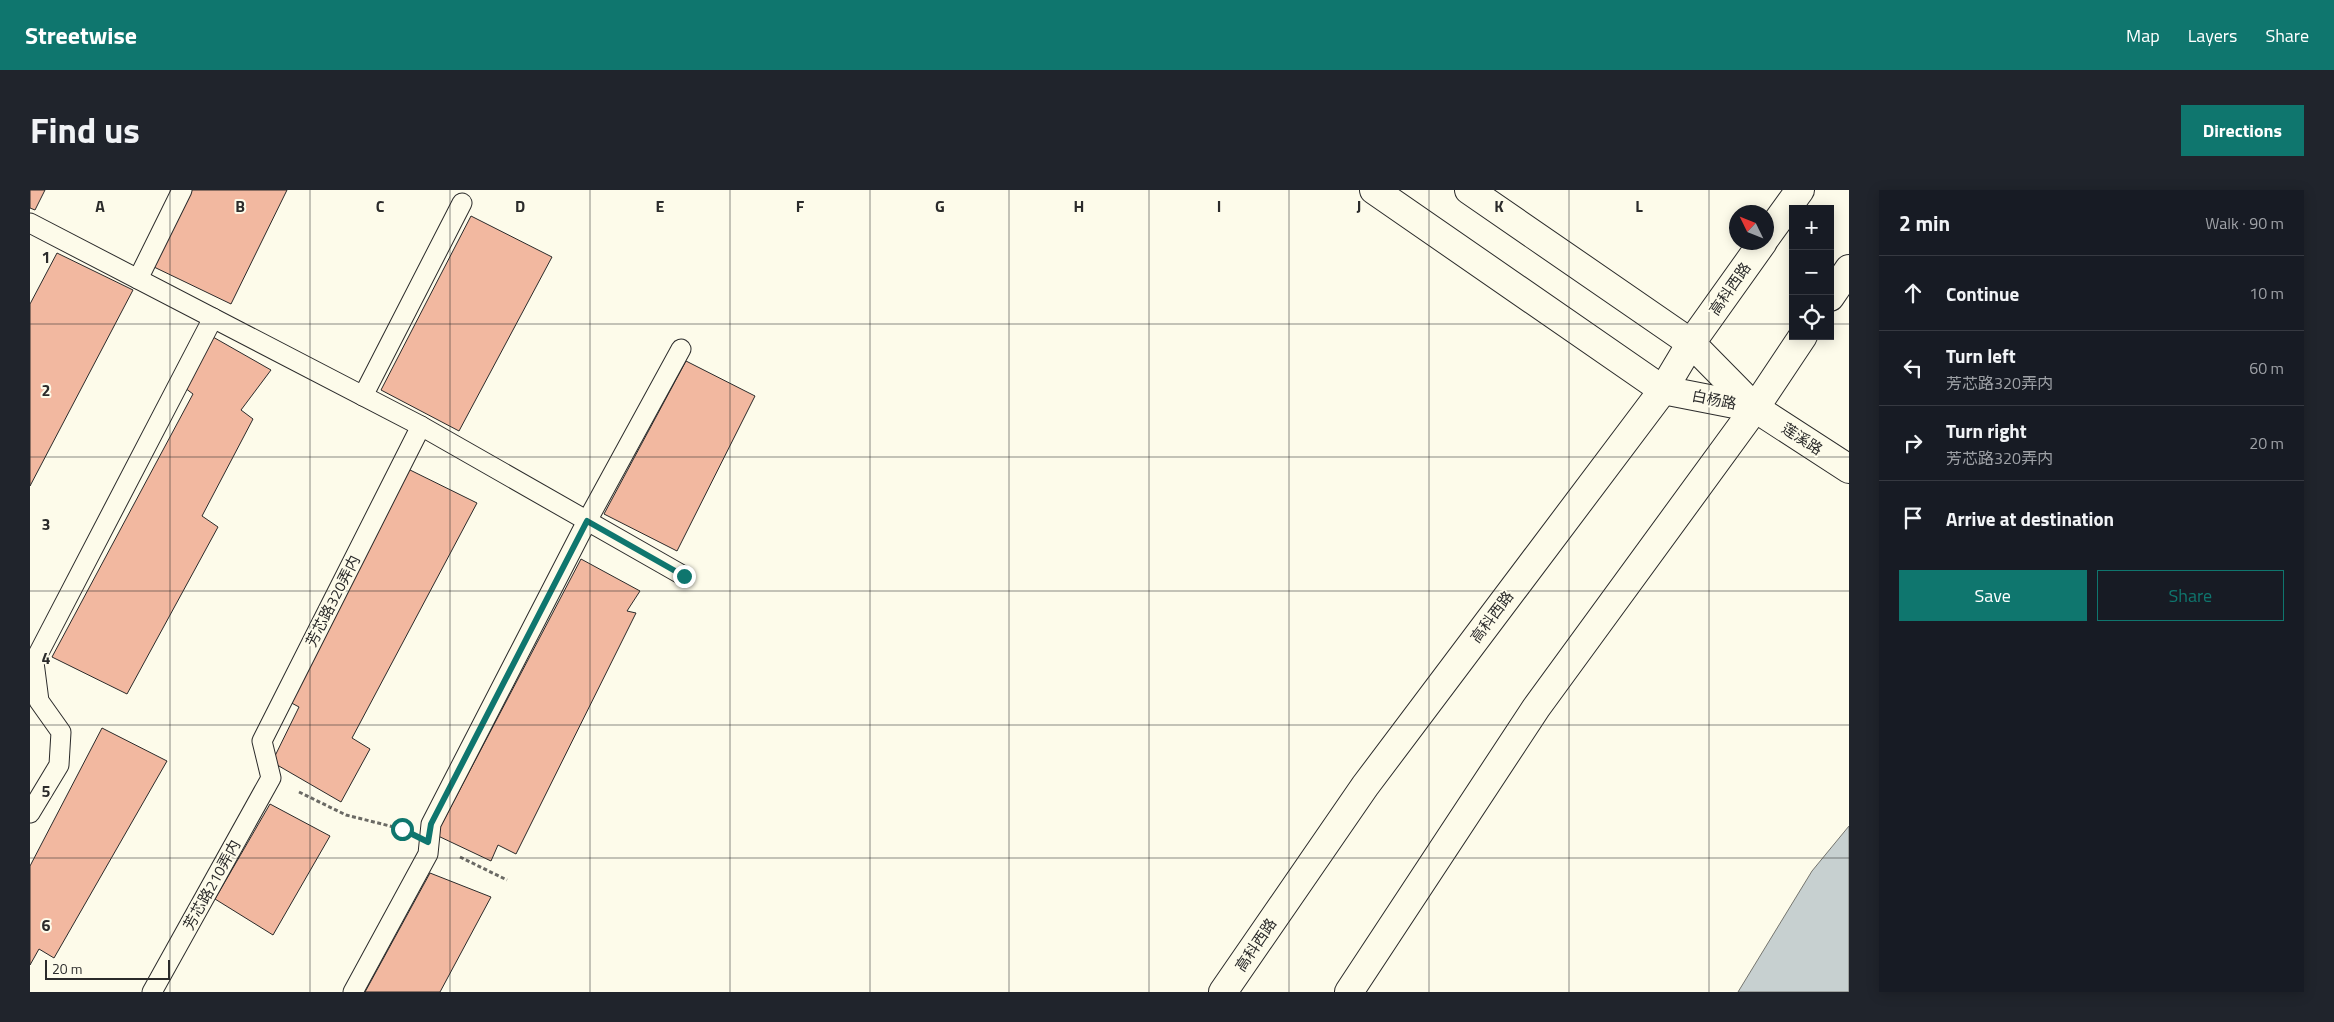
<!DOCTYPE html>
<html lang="en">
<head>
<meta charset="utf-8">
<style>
	body { margin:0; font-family:"Titillium Web","Noto Sans SC",sans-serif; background:#20242c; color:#f1f3f6 }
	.controls { position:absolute; right:15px; top:15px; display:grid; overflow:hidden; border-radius:0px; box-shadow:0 2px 12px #0003 }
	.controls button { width:45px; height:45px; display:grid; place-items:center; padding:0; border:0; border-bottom:1px solid #363941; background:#171b24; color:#f1f3f6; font:25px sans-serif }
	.compass { position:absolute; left:1699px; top:15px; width:45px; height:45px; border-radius:50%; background:#171b24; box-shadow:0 2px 12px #0003; rotate:313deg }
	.scale { position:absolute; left:15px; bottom:12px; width:125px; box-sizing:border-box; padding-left:5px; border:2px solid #2b2b2b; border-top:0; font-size:14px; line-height:18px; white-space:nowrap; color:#2b2b2b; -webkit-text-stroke:4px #fdfbea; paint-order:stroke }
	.stop { position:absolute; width:15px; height:15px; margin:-11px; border:4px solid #0f766e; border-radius:50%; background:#fff }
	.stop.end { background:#0f766e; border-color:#fff; box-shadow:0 1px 5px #0008 }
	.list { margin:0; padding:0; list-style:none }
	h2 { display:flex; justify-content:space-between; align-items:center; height:65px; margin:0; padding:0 20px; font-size:21px }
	h2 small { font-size:16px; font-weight:400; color:#9ea1a6 }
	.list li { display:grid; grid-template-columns:32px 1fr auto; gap:15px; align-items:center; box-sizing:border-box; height:75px; padding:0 20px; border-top:1px solid #363941 }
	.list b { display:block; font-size:19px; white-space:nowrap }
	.list p { margin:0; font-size:16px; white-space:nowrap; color:#9ea1a6 }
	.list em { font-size:16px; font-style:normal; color:#9ea1a6 }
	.actions { display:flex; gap:10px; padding:15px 20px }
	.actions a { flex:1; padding:11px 0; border:1px solid #0f766e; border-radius:0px; text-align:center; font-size:18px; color:#0f766e }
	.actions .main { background:#0f766e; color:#fff }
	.icon { flex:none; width:28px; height:28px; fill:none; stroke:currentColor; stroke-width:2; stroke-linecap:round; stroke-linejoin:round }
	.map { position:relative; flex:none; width:1819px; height:802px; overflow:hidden; border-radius:0px }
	header { display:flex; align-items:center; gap:30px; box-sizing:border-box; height:70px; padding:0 25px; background:#0f766e; color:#fff }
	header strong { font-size:24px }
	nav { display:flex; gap:28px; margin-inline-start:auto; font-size:18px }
	.intro { display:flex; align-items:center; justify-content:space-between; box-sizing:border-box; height:120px; padding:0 30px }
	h1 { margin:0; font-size:35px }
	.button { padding:12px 22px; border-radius:0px; background:#0f766e; color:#fff; font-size:18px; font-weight:700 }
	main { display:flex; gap:30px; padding:0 30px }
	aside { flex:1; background:#171b24; border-radius:0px; box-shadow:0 2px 12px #0003 }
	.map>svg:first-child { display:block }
	.water { fill:#c7d0d0; stroke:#74746e }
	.building { fill:#f2b8a0; stroke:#2b2b2b }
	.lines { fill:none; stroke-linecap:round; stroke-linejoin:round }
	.lane-casing { stroke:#2b2b2b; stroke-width:21 }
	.secondary-casing { stroke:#2b2b2b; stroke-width:30 }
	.primary-casing { stroke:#2b2b2b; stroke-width:30 }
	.path { stroke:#6a6964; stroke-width:3; stroke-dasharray:4 2.5; stroke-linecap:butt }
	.lane { stroke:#fdfbea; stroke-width:19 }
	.secondary { stroke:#fdfbea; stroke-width:28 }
	.primary { stroke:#fdfbea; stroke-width:28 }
	.route { stroke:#0f766e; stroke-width:6 }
	.grid { fill:none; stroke:#2b2b2b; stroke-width:1; stroke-opacity:0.55 }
	.labels { text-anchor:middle; stroke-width:4; stroke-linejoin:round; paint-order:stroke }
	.street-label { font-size:15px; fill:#2b2b2b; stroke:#fdfbea }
	.grid-label { font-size:16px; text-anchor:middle; font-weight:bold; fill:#2b2b2b; stroke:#fdfbea; stroke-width:4; stroke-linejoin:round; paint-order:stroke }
</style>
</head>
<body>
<header>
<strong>Streetwise</strong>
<nav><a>Map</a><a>Layers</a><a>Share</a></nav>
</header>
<div class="intro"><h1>Find us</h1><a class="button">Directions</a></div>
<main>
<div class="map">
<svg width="1819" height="802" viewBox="0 0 1819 802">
	<rect width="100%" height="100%" fill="#fdfbea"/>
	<polygon class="water" points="1819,636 1819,802 1708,802 1782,681"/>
	<g class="building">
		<polygon points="0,0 15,0 5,20 0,18"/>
		<polygon points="161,0 257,0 201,114 124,77"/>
		<polygon points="441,26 522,67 429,241 351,200"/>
		<polygon points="27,63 103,100 0,296 0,114"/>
		<polygon points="183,147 241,180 211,220 223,229 172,326 188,337 97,504 22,467 163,204 151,195"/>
		<polygon points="656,171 725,206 647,361 574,324"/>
		<polygon points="376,278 447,313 322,548 340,559 311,612 242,572 269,517 256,510"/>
		<polygon points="551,369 610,401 597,421 606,423 486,664 468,655 461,671 406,645"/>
		<polygon points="72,538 137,571 24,768 9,759 0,775 0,676"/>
		<polygon points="240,614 300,646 243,745 185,709"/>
		<polygon points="400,683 461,707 410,802 335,802"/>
	</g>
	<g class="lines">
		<defs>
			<g id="lane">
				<polyline points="0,33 391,236 654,386"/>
				<polyline points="108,89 152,0"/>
				<polyline points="333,206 432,13"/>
				<polyline points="0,623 29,575 31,542 9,511 4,472 183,128"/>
				<polyline points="122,802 241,588 232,551 391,236"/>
				<polyline points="323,802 398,664 401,634 557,331 651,159"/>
			</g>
			<g id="secondary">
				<polyline points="1344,0 1633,200 1725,218"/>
				<polyline points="1439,0 1661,153 1725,218 1819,279"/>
			</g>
			<g id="primary">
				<polyline points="1736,47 1770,0"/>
				<polyline points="1800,107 1819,79"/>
				<polyline points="1193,802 1335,596 1633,200 1661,153 1733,52"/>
				<polyline points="1319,802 1506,518 1725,218 1773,146"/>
			</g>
		</defs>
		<use href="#lane" class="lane-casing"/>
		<use href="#secondary" class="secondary-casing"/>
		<use href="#primary" class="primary-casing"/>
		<g class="path">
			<polyline points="269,602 316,625 368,638"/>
			<polyline points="430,667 477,690"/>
		</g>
		<use href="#lane" class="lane"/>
		<use href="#secondary" class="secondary"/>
		<use href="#primary" class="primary"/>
	</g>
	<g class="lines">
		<polyline class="route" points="372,639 398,652 401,634 557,331 654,386"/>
	</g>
	<path class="grid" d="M140 0V802M280 0V802M420 0V802M560 0V802M700 0V802M840 0V802M979 0V802M1119 0V802M1259 0V802M1399 0V802M1539 0V802M1679 0V802M0 134H1763M1800 134H1819M0 267H1819M0 401H1819M0 535H1819M0 668H1819"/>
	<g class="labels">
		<g class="street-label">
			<text transform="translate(1700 99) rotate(-55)" y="5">高科西路</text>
			<text transform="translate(1684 210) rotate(11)" y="5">白杨路</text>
			<text transform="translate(1772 249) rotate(33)" y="5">莲溪路</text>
			<text transform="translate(303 411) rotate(-63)" y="5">芳芯路320弄内</text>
			<text transform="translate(1462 427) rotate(-53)" y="5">高科西路</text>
			<text transform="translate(182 695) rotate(-61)" y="5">芳芯路210弄内</text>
			<text transform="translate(1226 755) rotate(-56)" y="5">高科西路</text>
		</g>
	</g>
	<g class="grid-label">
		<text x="70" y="22">A</text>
		<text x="210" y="22">B</text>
		<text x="350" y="22">C</text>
		<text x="490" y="22">D</text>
		<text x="630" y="22">E</text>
		<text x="770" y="22">F</text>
		<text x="910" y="22">G</text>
		<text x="1049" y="22">H</text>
		<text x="1189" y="22">I</text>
		<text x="1329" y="22">J</text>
		<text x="1469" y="22">K</text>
		<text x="1609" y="22">L</text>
		<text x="16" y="73">1</text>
		<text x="16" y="206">2</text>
		<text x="16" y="340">3</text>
		<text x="16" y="474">4</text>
		<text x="16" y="607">5</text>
		<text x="16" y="741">6</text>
	</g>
</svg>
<div class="controls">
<button>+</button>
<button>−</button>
<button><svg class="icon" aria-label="locate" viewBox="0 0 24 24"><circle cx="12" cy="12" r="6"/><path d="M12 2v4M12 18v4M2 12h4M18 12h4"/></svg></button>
</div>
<svg class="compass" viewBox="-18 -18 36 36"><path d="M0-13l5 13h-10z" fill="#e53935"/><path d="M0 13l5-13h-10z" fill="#9ea1a6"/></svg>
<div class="scale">20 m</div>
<div class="stop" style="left:372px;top:639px"></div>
<div class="stop end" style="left:654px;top:386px"></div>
</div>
<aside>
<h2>2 min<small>Walk · 90 m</small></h2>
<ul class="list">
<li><svg class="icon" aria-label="ahead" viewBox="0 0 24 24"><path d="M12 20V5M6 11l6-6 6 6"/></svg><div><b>Continue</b></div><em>10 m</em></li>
<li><svg class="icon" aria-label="left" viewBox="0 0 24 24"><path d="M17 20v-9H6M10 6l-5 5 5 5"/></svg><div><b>Turn left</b><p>芳芯路320弄内</p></div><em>60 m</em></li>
<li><svg class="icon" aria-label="right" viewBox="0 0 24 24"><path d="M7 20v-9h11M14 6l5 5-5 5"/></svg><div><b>Turn right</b><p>芳芯路320弄内</p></div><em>20 m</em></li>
<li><svg class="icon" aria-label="arrive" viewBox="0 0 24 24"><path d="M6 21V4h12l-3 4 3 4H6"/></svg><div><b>Arrive at destination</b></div></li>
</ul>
<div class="actions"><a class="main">Save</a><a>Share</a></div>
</aside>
</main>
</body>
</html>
